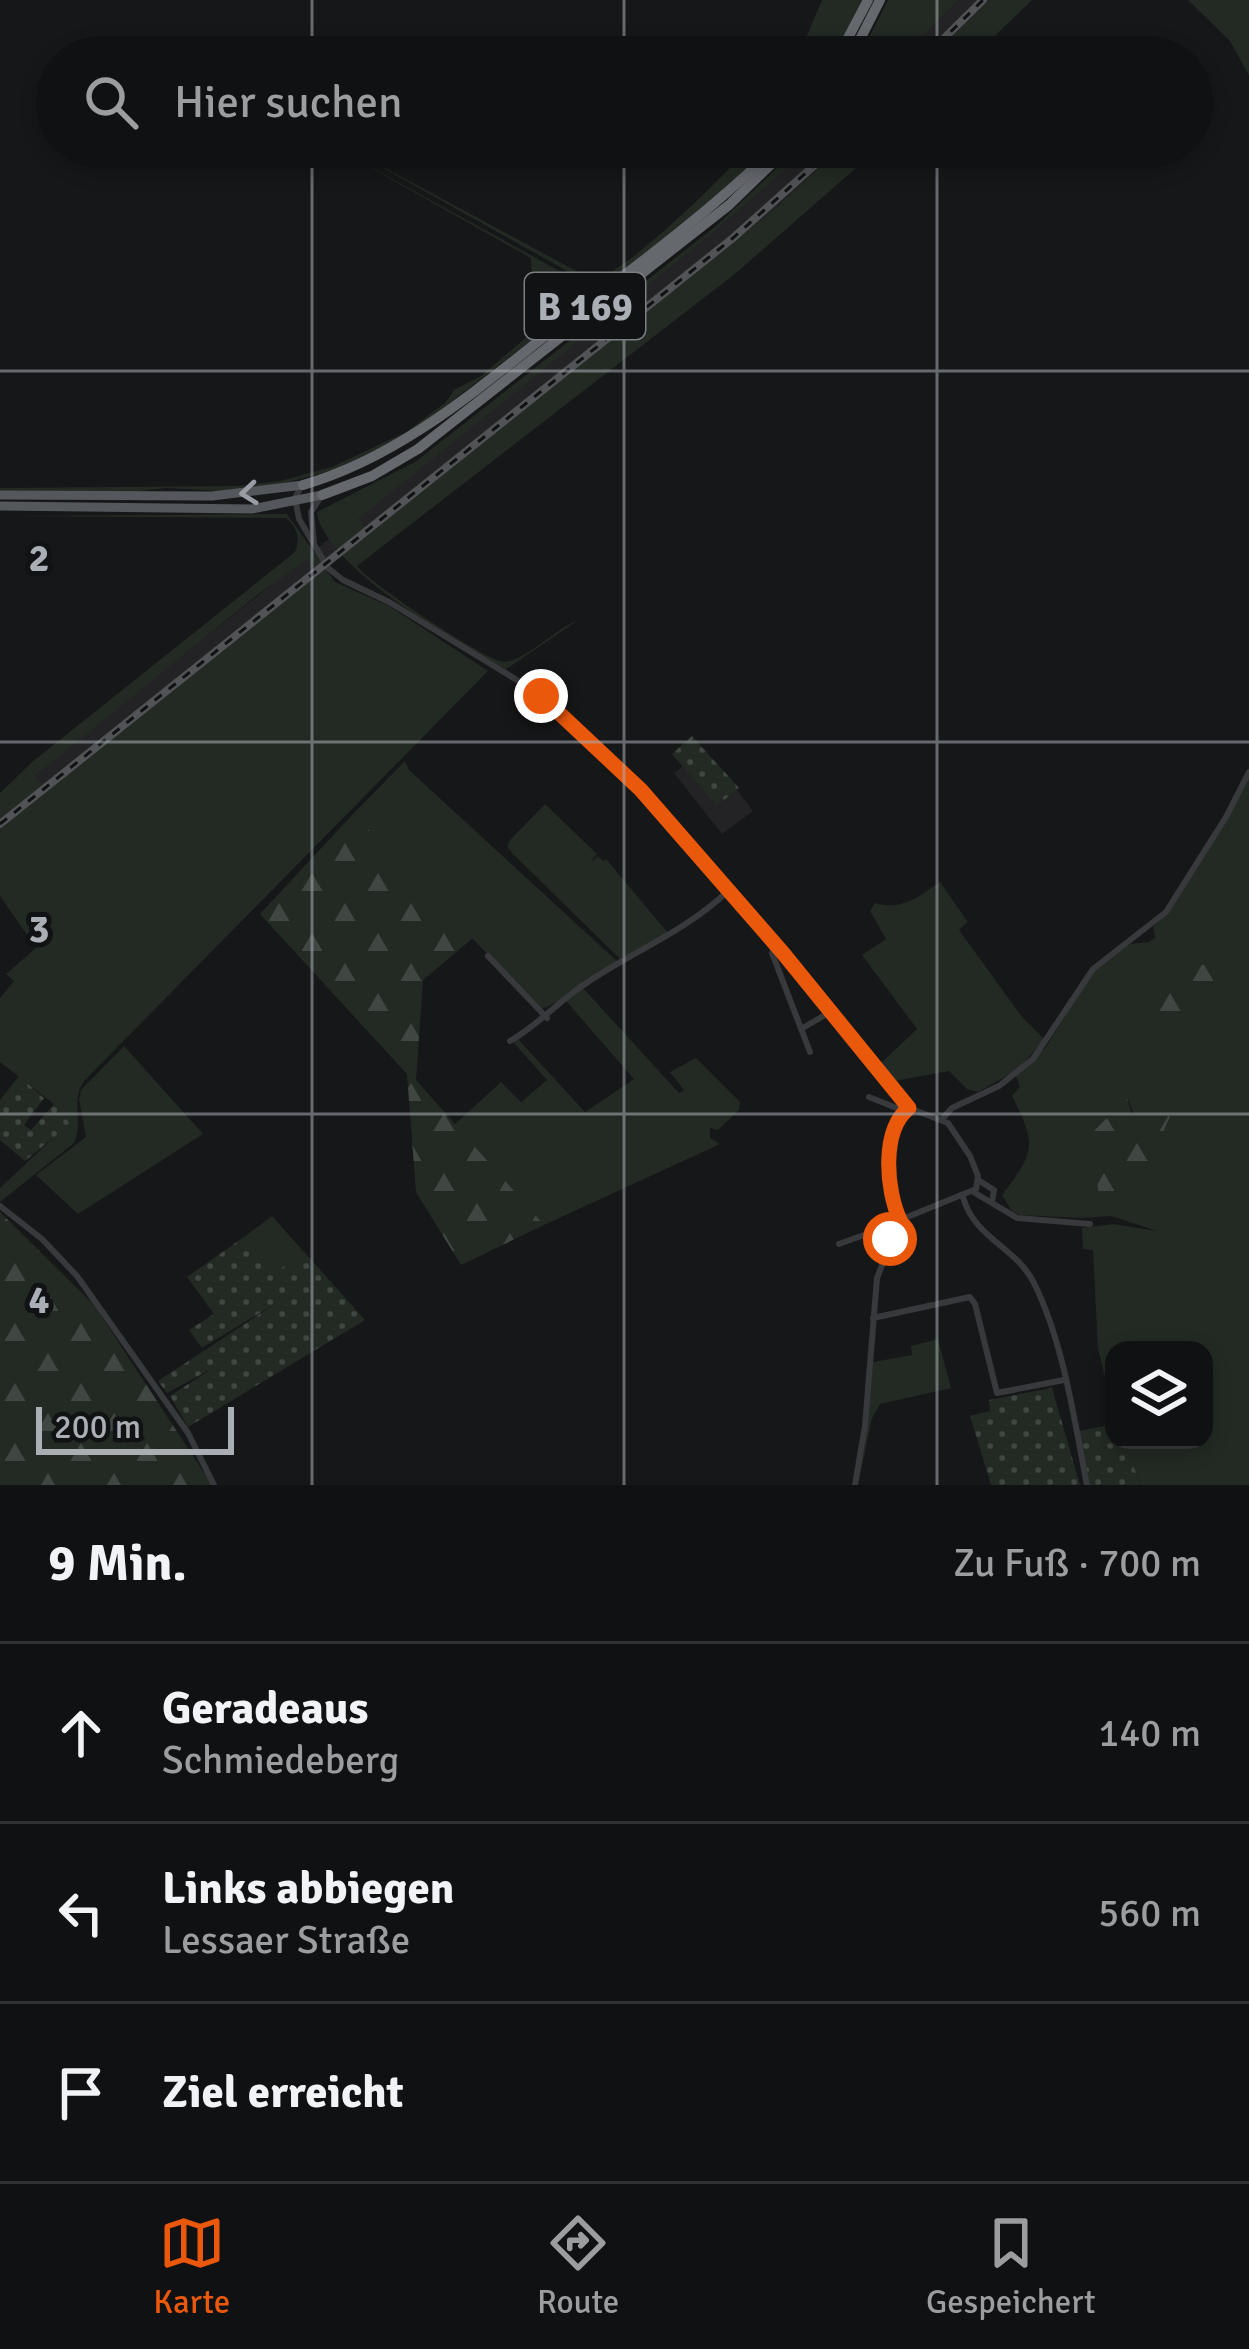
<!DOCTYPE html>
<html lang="de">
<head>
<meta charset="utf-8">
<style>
	body { margin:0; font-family:Signika,sans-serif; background:#191a1b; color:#f1f3f6 }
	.controls { position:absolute; right:36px; bottom:36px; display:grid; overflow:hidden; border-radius:24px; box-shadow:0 6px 18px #0003 }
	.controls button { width:108px; height:108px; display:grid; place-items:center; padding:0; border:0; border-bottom:3px solid #303132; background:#101112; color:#f1f3f6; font:60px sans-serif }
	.scale { position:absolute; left:36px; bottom:30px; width:198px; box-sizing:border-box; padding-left:12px; border:6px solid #aaafb6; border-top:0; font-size:33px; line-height:42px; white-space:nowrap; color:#aaafb6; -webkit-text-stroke:9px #111213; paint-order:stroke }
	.stop { position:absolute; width:36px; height:36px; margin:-27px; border:9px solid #ea580c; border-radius:50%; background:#fff }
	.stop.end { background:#ea580c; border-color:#fff; box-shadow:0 3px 12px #0008 }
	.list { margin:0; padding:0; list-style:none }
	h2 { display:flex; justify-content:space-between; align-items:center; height:156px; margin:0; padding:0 48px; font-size:51px }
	h2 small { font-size:39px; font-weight:400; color:#9c9d9f }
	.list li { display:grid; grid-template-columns:78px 1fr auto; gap:36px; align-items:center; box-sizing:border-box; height:180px; padding:0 48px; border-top:3px solid #303132 }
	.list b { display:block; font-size:45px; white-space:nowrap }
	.list p { margin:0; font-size:39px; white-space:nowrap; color:#9c9d9f }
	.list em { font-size:39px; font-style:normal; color:#9c9d9f }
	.icon { flex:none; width:66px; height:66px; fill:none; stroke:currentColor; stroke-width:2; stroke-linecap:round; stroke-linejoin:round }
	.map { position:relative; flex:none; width:1249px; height:1485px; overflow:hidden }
	.search { position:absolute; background:#101112; box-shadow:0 6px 18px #0003; left:36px; right:36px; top:36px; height:132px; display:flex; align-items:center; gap:30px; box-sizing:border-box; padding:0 42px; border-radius:66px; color:#9c9d9f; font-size:45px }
	.sheet { height:696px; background:#101112 }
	nav { display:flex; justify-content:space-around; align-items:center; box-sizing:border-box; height:168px; border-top:3px solid #303132; background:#101112; font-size:33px; color:#9c9d9f }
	nav a { display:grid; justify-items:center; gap:6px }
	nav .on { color:#ea580c }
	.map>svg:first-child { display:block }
	.built { fill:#232325 }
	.grass { fill:#232a23; fill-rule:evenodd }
	.forest { fill:url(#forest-firs) }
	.garden { fill:url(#garden-dots) }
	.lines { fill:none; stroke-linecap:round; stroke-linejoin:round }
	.minor { stroke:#38393d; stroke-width:6 }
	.major { stroke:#54575b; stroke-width:9 }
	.highway { stroke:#65686d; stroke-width:10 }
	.rail-casing { stroke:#515357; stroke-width:8 }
	.rail { stroke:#111213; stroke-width:3; stroke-dasharray:9; stroke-linecap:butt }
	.oneway { stroke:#999da4 }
	.route { stroke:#ea580c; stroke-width:15 }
	.grid { fill:none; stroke:#aaafb6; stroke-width:3; stroke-opacity:0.55 }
	.labels { text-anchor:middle; stroke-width:10; stroke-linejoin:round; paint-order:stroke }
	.shield { fill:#111213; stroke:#7c8085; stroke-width:3 }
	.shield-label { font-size:39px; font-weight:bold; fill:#aaafb6 }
	.grid-label { font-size:39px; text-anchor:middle; font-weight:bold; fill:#aaafb6; stroke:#111213; stroke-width:10; stroke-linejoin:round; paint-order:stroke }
</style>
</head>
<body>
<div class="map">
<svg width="1249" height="1485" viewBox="0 0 1249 1485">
	<defs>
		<pattern id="forest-firs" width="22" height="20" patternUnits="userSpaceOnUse" patternTransform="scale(3)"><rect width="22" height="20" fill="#232a23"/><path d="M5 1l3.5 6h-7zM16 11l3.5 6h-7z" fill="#404641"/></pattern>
		<pattern id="garden-dots" width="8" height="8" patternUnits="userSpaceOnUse" patternTransform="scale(3)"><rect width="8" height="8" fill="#232a23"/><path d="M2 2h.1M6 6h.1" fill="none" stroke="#404641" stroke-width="1.8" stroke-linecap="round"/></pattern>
	</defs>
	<rect width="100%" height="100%" fill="#161718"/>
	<g class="built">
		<polygon points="959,0 989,0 931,57 902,57"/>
		<polygon points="812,147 841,147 776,208 683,283 0,828 34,777 83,735 714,232"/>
		<polygon points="683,766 717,806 737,790 753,811 722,834 674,773"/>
	</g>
	<g class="grass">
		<polygon points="822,0 863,0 834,57 798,57"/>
		<polygon points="888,0 959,0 902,57 859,57"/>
		<polygon points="989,0 1032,0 973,57 931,57"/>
		<polygon points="1188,0 1249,0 1249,75 1230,41"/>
		<polygon points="334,147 565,274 584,287 586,298 408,435 333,470 281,484 219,491 166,488 132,492 0,491 0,488 237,486 280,481 332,467 406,432 445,403 454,390 481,376 541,325 533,306 531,258"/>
		<path d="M346 147 578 272C587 275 596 278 606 274 632 265 730 172 748 147H770L731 185 610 281 583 280Z"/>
		<path d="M799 147H812L714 232 358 519 370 533 776 208 841 147H880L736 273 357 566C367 581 488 663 505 662 526 660 558 627 577 621L506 669C459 644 323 566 317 512L415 462 716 226Z"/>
		<path d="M287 514 335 582 389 606 488 671 84 1081C70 1101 84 1122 74 1143L0 1202V1188L52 1139 54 1104 0 1062V998L14 981 6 974 36 948 0 896V793L32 762 295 552C301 539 297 527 286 518L0 516ZM308 559 319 573 46 791 35 776 256 596Z"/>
		<path d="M405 761 409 770 617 961C600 971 554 1008 540 1009L353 814Z"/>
		<path d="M1249 776V1485H1141L1123 1440H1204V1350H1114V1413L1098 1349 1093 1250 1083 1249 1082 1228 1113 1224 1157 1231 1111 1216 1151 1160 1128 1099 1101 1209 1081 1214V1218L1020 1215 1012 1211 1002 1195C1035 1152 1037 1145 1012 1096L1020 1087 1016 1076 1046 1047 1093 971 1130 944 1149 942 1155 938 1153 927 1172 907Z"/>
		<polygon points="545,804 597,854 590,863 598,856 603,861 606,859 668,933 620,959 512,853 507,846 511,839"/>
		<path d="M940 882 968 922 959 930 1022 1017 1044 1039 1019 1069 978 1092 967 1089 949 1071 895 1081 881 1063 917 1029 862 955 886 939 870 911 875 903C902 911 918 897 940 882Z"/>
		<polygon points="583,988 679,1093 684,1090 670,1072 696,1058 740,1102 739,1110 718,1130 710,1128 710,1138 720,1144 544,1225 454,1125 501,1082 521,1102 547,1080 513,1042 518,1039 585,1112 634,1079 566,1001"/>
		<polygon points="124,1046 203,1134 78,1214 36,1175 86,1137 79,1099 81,1090"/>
		<polygon points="272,1216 305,1253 271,1276 244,1237"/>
		<polygon points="938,1339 951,1388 880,1404 872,1418 858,1485 867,1432 873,1362 912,1355 911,1346"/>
	</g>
	<g class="forest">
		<polygon points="353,814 474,937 423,980 416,1080 544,1225 461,1265 416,1192 407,1074 260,914"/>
		<polygon points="1158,962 1220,966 1208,1000 1173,1018 1151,1013 1150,998 1157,991 1152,982"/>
		<polygon points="1127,1098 1132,1114 1170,1116 1151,1160 1111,1216 1081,1218 1081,1214 1101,1208 1090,1135"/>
		<polygon points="0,1212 94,1305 212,1485 0,1485"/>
	</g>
	<g class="garden">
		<polygon points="692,736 739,788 717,806 672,754"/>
		<polygon points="19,1076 44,1098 24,1125 31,1130 54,1104 70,1124 25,1161 0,1140 0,1100"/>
		<polygon points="244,1237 271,1275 305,1253 365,1320 188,1427 170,1396 213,1368 167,1393 158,1381 278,1302 202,1348 189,1330 214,1314 187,1277"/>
		<polygon points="1052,1388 1080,1485 991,1485 970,1416 990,1411 989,1400"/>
		<polygon points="1114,1424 1114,1440 1123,1440 1141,1485 1090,1485 1079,1431"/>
	</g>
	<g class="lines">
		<g class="minor">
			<polyline points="301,487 295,498 299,519 328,568 343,580 389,602 525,685 592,742 641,790 783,953 909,1108 948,1123 970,1156 978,1176 976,1189 900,1220 877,1278 865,1426 855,1485"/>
			<polyline points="314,544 311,512 322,495"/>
			<polyline points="777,946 772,953 810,1052"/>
			<polyline points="488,956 547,1018"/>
			<polyline points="801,1029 832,1011"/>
			<path d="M510 1041C540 1024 557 1002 585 984 632 952 686 931 728 891"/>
			<polyline points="869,1097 904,1111"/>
			<polyline points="942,1119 952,1108 999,1086 1033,1059 1093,969 1166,912 1226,817 1249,772"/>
			<polyline points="978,1180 994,1190 992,1202"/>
			<polyline points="975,1193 1017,1218 1090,1224"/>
			<path d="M963 1197C974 1238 1016 1247 1034 1283 1064 1344 1074 1419 1087 1485"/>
			<polyline points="0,1206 42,1239 77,1276 188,1433 214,1485"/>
			<path d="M900 1220C886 1190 881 1131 909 1108"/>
			<polyline points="839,1244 897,1223"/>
			<polyline points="873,1318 970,1297 975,1304 997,1393 1064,1380"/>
		</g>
		<g class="major">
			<polyline points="0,495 212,496 303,485"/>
			<polyline points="0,506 252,509 322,495"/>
		</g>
		<g class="highway">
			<polyline points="838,57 868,0"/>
			<polyline points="851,57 880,0"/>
			<path d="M303 485C406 455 485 382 568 318 639 264 712 210 776 147"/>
			<polyline points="322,495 372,476 418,449 729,205 789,147"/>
		</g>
		<defs>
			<g id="rail">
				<polyline points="925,57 983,0"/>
				<polyline points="0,824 733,238 835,147"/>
			</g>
		</defs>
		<use href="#rail" class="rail-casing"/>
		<use href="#rail" class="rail"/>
	</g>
	<defs><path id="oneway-chevron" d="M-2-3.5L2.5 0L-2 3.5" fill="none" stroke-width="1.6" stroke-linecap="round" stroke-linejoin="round" transform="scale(3)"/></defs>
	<use class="oneway" href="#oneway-chevron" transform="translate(249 493) rotate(174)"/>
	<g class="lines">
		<path class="route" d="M541 696 641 790 783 953 909 1108C881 1130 886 1190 900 1220L890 1239"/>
	</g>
	<path class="grid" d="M312 0V57M624 0V57M937 0V57M312 147V1485M624 147V1485M937 147V1485M0 371H1249M0 742H1249M0 1114H1249"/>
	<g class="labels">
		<rect class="shield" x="525" y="273" width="120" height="66" rx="9"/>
		<g class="shield-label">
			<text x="585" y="320">B 169</text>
		</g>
	</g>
	<g class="grid-label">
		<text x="39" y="571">2</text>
		<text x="39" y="942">3</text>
		<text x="39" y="1313">4</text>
	</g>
</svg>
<div class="controls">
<button><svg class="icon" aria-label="layers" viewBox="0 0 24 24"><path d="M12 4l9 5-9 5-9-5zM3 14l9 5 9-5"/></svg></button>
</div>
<div class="scale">200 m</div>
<div class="stop" style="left:890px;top:1239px"></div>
<div class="stop end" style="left:541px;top:696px"></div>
<div class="search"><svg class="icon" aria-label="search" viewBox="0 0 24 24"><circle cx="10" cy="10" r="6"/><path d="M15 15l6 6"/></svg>Hier suchen</div>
</div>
<section class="sheet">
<h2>9 Min.<small>Zu Fuß · 700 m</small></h2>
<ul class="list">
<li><svg class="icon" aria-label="ahead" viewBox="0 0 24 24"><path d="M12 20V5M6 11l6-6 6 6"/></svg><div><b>Geradeaus</b><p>Schmiedeberg</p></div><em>140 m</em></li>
<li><svg class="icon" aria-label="left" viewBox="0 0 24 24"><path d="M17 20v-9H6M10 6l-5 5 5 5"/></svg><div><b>Links abbiegen</b><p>Lessaer Straße</p></div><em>560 m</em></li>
<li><svg class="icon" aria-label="arrive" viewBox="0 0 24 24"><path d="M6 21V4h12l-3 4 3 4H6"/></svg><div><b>Ziel erreicht</b></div></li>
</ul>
</section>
<nav>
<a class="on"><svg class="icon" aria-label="map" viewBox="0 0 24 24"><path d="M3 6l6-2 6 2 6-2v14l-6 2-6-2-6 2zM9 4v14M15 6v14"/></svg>Karte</a>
<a><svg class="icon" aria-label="directions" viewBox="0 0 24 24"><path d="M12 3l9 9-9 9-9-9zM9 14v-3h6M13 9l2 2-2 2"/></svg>Route</a>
<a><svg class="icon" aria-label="saved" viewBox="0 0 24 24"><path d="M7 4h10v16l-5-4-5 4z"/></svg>Gespeichert</a>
</nav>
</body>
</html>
